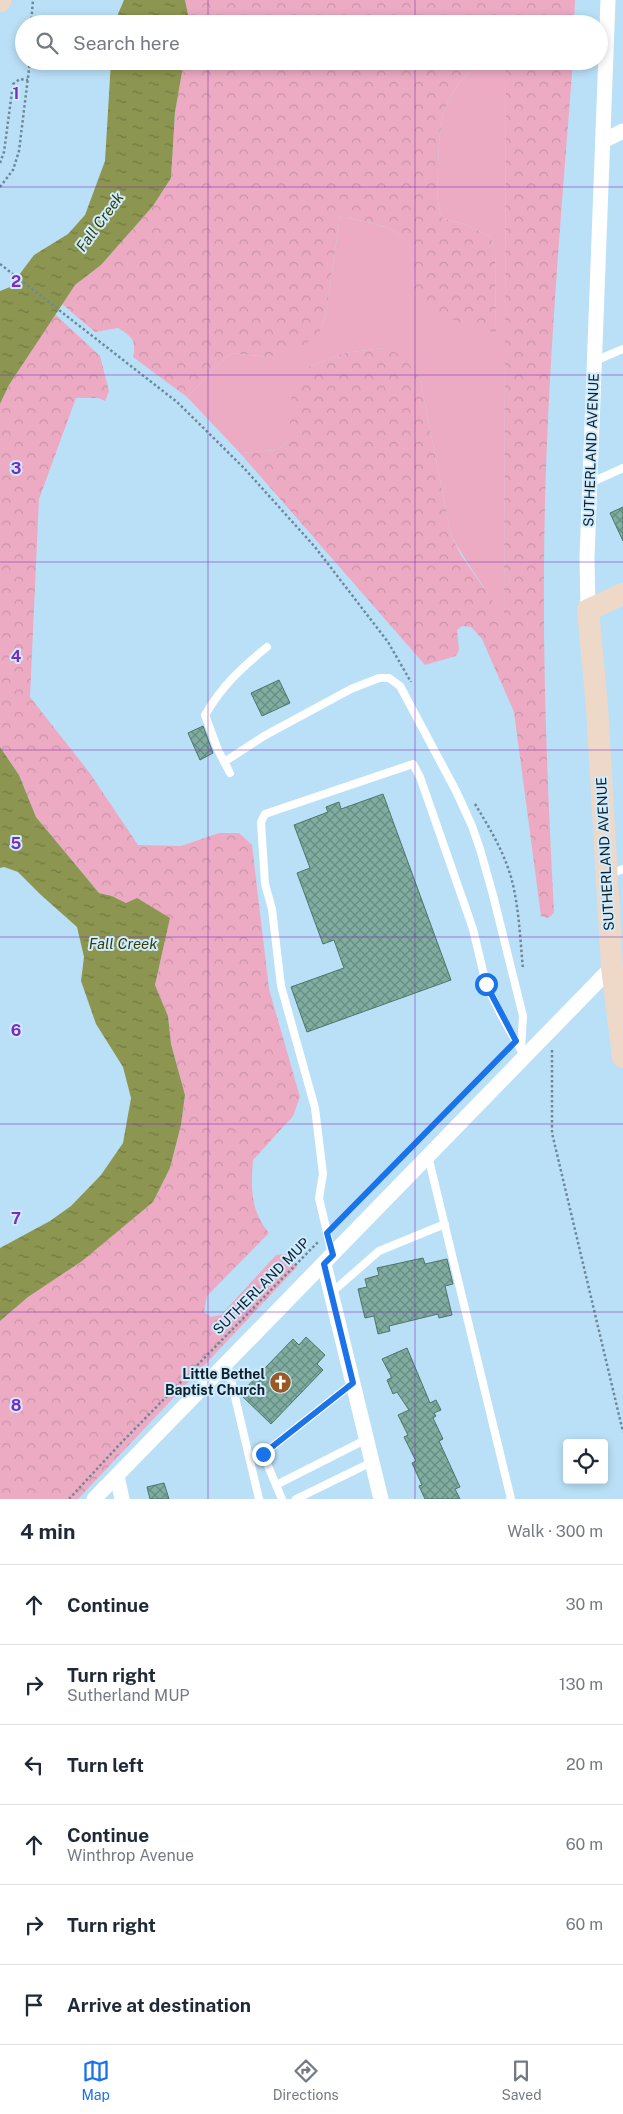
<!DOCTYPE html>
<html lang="en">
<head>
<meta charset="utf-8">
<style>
	body { margin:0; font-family:"Public Sans",sans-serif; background:#f6f6f7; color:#1f2937 }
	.controls { position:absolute; right:15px; bottom:15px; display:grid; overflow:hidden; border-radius:5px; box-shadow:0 2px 8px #0003 }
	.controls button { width:45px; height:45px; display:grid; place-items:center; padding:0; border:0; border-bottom:1px solid #e0e1e3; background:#fff; color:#1f2937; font:25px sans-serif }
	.stop { position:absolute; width:15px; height:15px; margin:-11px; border:4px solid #1a73e8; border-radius:50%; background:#fff }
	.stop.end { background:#1a73e8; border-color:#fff; box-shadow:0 1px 5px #0008 }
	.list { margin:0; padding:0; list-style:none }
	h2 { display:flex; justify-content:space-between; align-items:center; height:65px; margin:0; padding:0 20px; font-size:21px }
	h2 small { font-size:16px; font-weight:400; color:#747a83 }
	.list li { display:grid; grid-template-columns:32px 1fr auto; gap:15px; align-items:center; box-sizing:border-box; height:80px; padding:0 20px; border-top:1px solid #e0e1e3 }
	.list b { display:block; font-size:19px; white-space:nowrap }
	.list p { margin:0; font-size:16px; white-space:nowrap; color:#747a83 }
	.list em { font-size:16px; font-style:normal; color:#747a83 }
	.icon { flex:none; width:28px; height:28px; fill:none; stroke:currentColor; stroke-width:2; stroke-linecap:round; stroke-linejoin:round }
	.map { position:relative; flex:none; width:623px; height:1499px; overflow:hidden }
	.search { position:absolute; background:#fff; box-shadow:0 2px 8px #0003; left:15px; right:15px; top:15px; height:55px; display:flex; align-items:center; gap:12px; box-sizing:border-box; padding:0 18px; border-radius:28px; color:#747a83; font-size:19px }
	.sheet { height:545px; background:#fff }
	nav { display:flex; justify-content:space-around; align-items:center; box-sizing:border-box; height:70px; border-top:1px solid #e0e1e3; background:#fff; font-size:14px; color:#747a83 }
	nav a { display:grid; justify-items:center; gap:2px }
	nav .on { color:#1a73e8 }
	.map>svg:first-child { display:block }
	.green { fill:#ecabc3 }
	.forest { fill:url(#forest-crowns) }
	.water { fill:url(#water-ripples) }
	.building { fill:url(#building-cross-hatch); stroke:#4b766a }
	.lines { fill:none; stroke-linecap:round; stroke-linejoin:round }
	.path { stroke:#6d8999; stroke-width:2.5; stroke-dasharray:2.5 2.5; stroke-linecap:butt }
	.service { stroke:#fff; stroke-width:8 }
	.minor { stroke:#fff; stroke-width:15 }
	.secondary { stroke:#eed9c9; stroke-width:22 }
	.route { stroke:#1a73e8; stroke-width:6 }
	.grid { fill:none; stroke:#7b2cbf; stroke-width:1; stroke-opacity:0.55 }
	.labels { text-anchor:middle; stroke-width:4; stroke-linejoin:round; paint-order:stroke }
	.street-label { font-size:14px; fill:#101e27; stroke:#ceecff }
	.poi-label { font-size:14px; font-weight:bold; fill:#101e27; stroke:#ceecff; text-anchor:end }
	.water-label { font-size:15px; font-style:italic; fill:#383d05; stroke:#ceecff }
	.grid-label { font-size:16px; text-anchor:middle; font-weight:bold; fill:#7b2cbf; stroke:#ceecff; stroke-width:4; stroke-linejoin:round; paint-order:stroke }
</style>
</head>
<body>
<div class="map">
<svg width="623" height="1499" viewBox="0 0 623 1499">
	<defs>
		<pattern id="forest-crowns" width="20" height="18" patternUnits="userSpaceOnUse" patternTransform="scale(1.25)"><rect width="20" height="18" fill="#ecabc3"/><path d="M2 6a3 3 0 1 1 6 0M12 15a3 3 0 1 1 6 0" fill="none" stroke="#c993a8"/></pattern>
		<pattern id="water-ripples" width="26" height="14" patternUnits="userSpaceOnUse" patternTransform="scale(1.25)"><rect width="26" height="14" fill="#8c9650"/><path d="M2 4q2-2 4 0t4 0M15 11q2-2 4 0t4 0" fill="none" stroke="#717a42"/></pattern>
		<pattern id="building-cross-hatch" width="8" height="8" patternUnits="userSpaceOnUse" patternTransform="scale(1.25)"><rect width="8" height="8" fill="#80ada0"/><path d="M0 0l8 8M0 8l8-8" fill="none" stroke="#678c82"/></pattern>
	</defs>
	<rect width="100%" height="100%" fill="#bae0f7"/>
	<path class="green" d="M481 61H504L506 66 504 625C491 592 467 566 451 535L420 379 383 348 344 353 306 368 289 441 277 450 240 453 187 397 226 357 232 353 267 357 320 331 326 314 340 216C359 221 397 225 408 243 415 255 413 272 414 286L496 333 495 250 491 237 464 224 443 219C435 200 438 187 438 166 440 117 442 95 481 61Z"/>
	<g class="forest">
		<polygon points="185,0 575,0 574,24 190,24"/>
		<path d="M184 61H481C442 95 440 117 438 166 438 187 435 200 443 219L464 224 491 237 495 250 496 333C476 326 437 319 422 304 415 297 414 284 413 275 413 265 413 254 409 245 399 225 360 221 340 216L326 314 320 331 307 343 295 349 267 357 232 353 226 357 187 397 133 357C137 340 131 336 118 328L95 332 62 304 75 285 101 265 153 206 171 178 175 112Z"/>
		<path d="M504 61H573C560 229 545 398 544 566 543 682 548 798 554 913L548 918 541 916 514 712 482 639 471 627 462 626 457 630 459 650 456 656 425 665 240 453 277 450 289 441 292 386 306 368 344 353 383 348 402 355 420 379 451 535 461 555 497 607 504 623 506 66Z"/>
		<path d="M55 314 100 356 109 391 105 401 98 398H76L39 499 30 697 89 772 138 845 181 846 219 833H239L252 845 269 989 300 1097 293 1116 253 1160C251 1188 250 1210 269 1233L207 1296 204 1312 211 1317 221 1315 276 1255 285 1254 292 1259 297 1267 78 1499H0V1321L28 1297 153 1202 170 1168 181 1125 185 1095 171 1044 168 1016 155 985 170 918 126 903 112 896 99 893 36 817 19 775 0 747V404L9 385Z"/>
	</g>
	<g class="water">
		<polygon points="124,0 185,0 190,24 117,24 118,14"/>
		<polygon points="111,61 184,61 175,112 171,178 153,206 101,265 75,285 9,385 0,404 0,291 10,287 34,255 68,234 85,215 105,161"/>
		<polygon points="0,747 19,775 36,817 99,893 112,896 126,903 137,898 170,918 155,985 168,1016 171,1044 185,1095 181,1125 170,1168 153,1202 82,1261 28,1297 0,1321 0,1248 50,1221 71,1206 101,1175 123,1143 131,1098 123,1067 96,1024 81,981 84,957 77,927 41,895 18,872 4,867 0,868"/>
	</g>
	<g class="building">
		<polygon points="623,507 623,541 610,513"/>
		<polygon points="279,680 290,703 262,716 251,693"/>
		<polygon points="203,726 213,753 200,760 188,733"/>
		<polygon points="383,794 451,980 307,1032 291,987 344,968 334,940 323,944 297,873 310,868 294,825 328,812 326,807 339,802 341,809"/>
		<polygon points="423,1258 425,1264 447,1259 453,1284 445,1286 452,1315 439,1318 438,1314 389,1326 390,1331 378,1334 374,1316 365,1318 358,1289 367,1287 365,1279 379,1275 377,1268"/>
		<polygon points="306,1337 325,1355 317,1364 323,1370 271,1424 240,1394 293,1339 299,1345"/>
		<polygon points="407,1348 430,1403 436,1400 441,1410 434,1413 436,1416 433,1418 443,1439 439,1441 460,1487 455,1489 460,1499 425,1499 419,1486 422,1485 412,1463 416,1461 404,1437 408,1435 398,1415 409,1410 397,1392 393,1394 387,1380 391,1378 391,1376 382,1359"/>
		<polygon points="164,1483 169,1499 150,1499 147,1487"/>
	</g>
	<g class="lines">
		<g class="path">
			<polyline points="31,24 33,0"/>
			<polyline points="0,163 4,152 13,84 20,79 28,80"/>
			<polyline points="0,187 13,170 19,151 30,61"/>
			<polyline points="0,264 177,402 243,467 315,547 388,642 411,682"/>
			<path d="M475 804C489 827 503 850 511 877 519 906 520 938 523 969"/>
			<polyline points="552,1050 552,1133 623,1432"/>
			<polyline points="336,1224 508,1050"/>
			<polyline points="69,1499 121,1443 318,1242"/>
		</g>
		<g class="service">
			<polyline points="595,361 623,349"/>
			<polyline points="590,483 623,468"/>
			<polyline points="224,762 264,736 351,689 379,678 389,678 400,686 456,791 472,826 480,849 493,895 523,1016 521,1049"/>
			<path d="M230 773 218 750 205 715C222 686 241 668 267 647"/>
			<polyline points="609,875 623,869"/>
			<polyline points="428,1156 511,1499"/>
			<polyline points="332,1254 319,1198 323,1174 315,1108 281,986 272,909 265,884 261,822 265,814 413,764 420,777 473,929 486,984 502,1017 525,1057"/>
			<polyline points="331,1293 379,1251 445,1224"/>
			<polyline points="227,1363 259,1499"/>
			<polyline points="353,1383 263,1454 276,1485 367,1439"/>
			<polyline points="276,1485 282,1499"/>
			<polyline points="296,1499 372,1462"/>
		</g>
		<g class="minor">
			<polyline points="603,141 623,131"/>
			<polyline points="588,610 587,558 608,0"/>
			<polyline points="324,1264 381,1499"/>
			<polyline points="117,1476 122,1499"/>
			<polyline points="94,1499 612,967"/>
		</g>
		<g class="secondary">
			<polyline points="0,1 0,0"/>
			<polyline points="623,594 588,610 597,707 612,967 623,1057"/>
		</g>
	</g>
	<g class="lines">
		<polyline class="route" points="263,1454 353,1383 324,1264 333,1255 327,1233 516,1041 486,984"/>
	</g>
	<path class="grid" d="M208 0V24M415 0V24M208 61V1499M415 61V1499M0 187H623M0 375H623M0 562H623M0 750H623M0 937H623M0 1124H623M0 1312H623"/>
	<defs>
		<symbol id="church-disc" viewBox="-11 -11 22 22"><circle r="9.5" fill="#995824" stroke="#ceecff"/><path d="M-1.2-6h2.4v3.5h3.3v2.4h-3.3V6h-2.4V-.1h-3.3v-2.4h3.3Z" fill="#fff"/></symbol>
	</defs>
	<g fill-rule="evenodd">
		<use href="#church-disc" x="268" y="1370" width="25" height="25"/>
	</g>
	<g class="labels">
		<g class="street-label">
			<text transform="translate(591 450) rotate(-88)" y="5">SUTHERLAND AVENUE</text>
			<text transform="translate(605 854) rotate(-93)" y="5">SUTHERLAND AVENUE</text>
			<text transform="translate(261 1286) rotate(-45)" y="5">SUTHERLAND MUP</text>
		</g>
		<g class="poi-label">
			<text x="265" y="1379">Little Bethel<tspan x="265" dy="16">Baptist Church</tspan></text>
		</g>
		<g class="water-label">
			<text transform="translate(100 222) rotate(-54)" y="5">Fall Creek</text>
			<text x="123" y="949">Fall Creek</text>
		</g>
	</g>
	<g class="grid-label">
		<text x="16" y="99">1</text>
		<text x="16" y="287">2</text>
		<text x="16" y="474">3</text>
		<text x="16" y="662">4</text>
		<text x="16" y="849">5</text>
		<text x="16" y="1036">6</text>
		<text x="16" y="1224">7</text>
		<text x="16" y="1411">8</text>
	</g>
</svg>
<div class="controls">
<button><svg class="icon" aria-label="locate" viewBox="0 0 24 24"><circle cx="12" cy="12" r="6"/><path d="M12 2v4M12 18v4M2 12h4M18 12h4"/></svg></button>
</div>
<div class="stop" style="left:486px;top:984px"></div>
<div class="stop end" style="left:263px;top:1454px"></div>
<div class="search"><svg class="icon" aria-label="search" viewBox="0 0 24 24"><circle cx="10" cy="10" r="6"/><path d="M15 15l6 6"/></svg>Search here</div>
</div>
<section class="sheet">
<h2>4 min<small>Walk · 300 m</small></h2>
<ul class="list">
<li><svg class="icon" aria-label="ahead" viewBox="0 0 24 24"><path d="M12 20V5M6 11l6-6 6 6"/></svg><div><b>Continue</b></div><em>30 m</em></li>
<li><svg class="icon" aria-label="right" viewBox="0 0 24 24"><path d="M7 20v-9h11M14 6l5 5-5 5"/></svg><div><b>Turn right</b><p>Sutherland MUP</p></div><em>130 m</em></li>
<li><svg class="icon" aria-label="left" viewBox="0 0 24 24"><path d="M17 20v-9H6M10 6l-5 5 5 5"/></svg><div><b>Turn left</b></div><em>20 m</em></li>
<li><svg class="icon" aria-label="ahead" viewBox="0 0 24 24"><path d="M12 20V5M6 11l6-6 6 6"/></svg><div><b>Continue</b><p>Winthrop Avenue</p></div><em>60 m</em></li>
<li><svg class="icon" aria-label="right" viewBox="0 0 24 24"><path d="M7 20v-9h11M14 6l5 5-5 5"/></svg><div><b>Turn right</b></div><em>60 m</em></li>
<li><svg class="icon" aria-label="arrive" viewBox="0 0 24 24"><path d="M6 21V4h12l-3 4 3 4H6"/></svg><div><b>Arrive at destination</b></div></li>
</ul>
</section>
<nav>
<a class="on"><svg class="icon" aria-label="map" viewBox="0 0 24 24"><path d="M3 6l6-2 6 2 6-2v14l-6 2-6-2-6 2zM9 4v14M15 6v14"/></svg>Map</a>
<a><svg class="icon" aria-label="directions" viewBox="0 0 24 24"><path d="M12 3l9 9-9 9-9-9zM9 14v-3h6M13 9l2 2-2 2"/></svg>Directions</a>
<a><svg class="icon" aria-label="saved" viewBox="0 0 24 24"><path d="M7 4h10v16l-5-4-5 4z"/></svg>Saved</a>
</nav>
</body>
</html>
